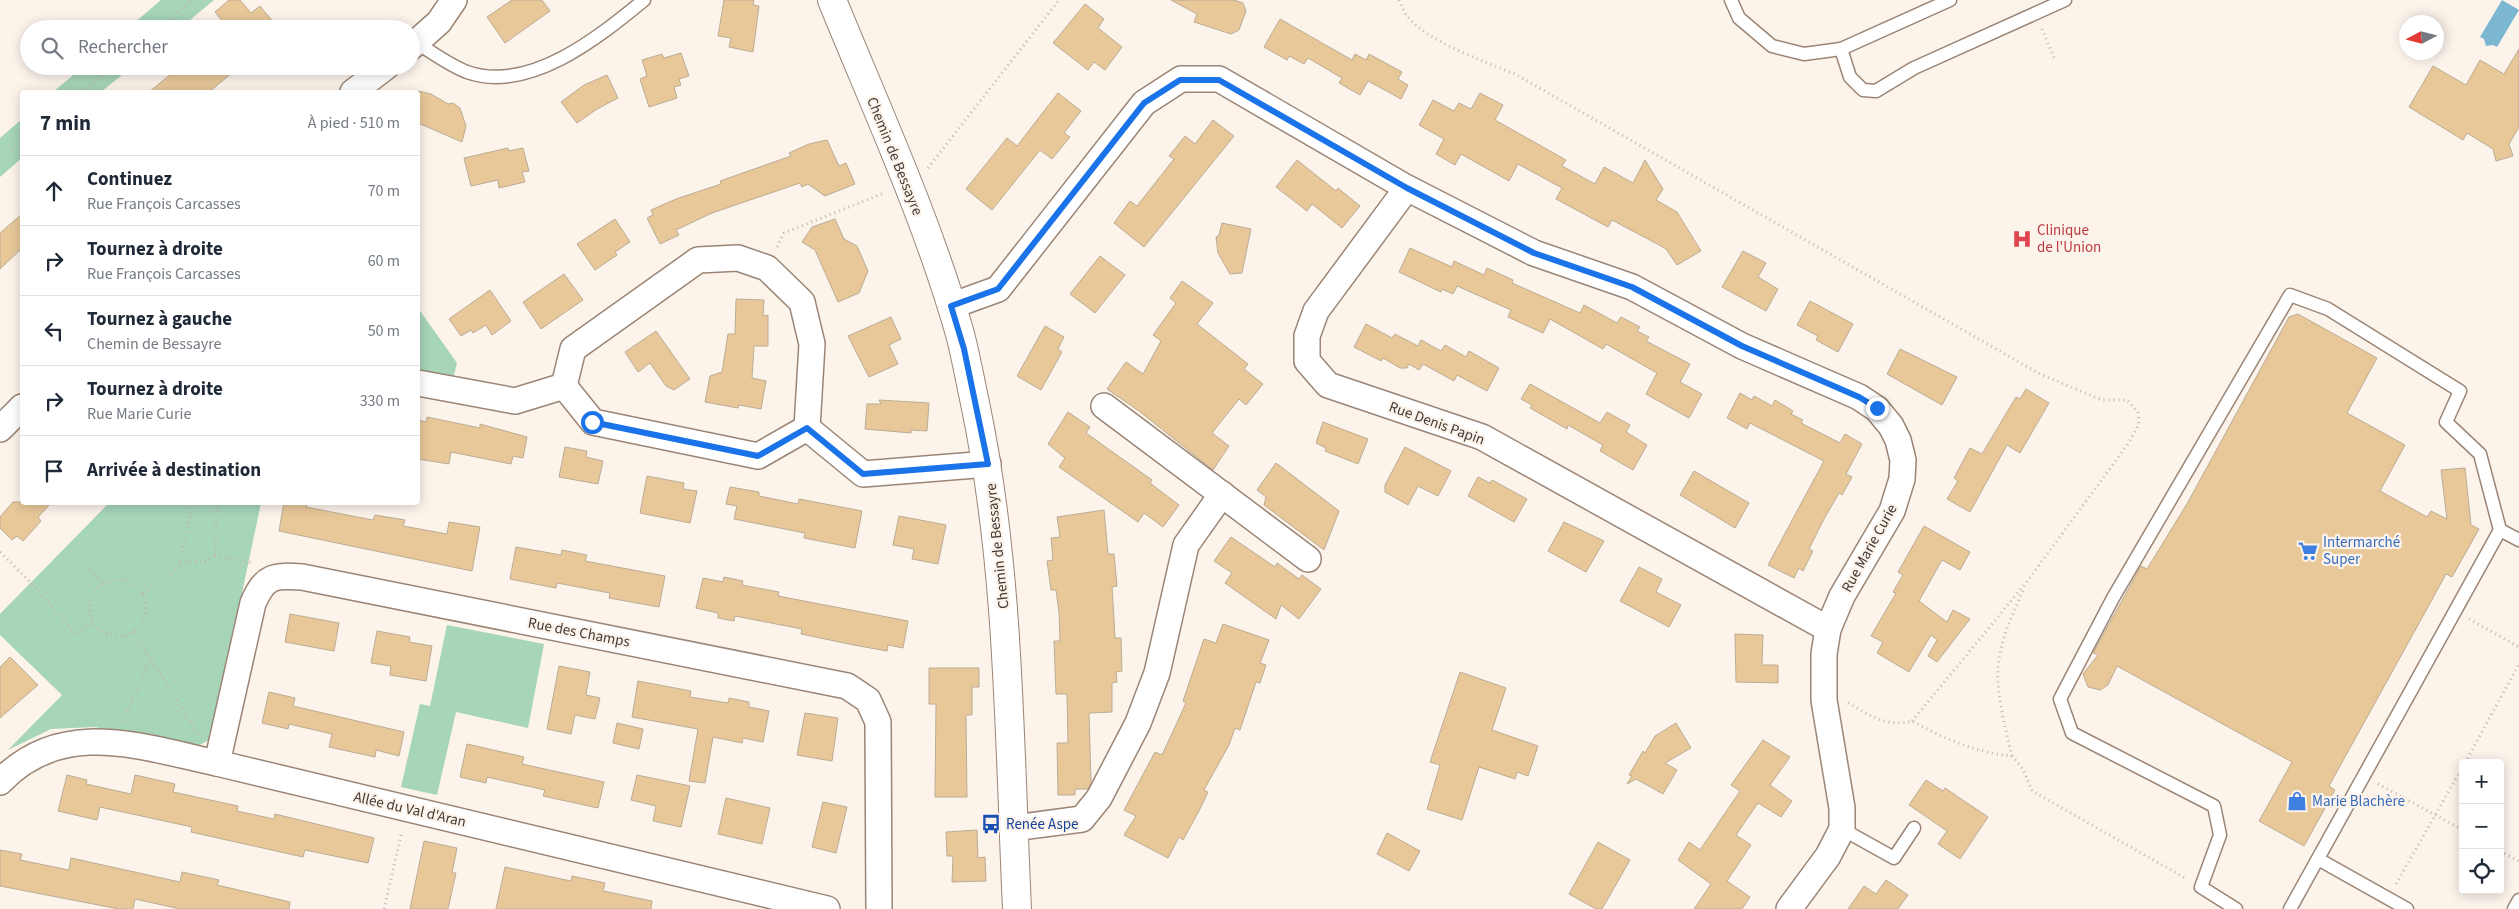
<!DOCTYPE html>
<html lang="fr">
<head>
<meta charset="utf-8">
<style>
	body { margin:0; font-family:"Source Sans 3",sans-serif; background:#f2f2f3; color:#1f2937 }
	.controls { position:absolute; right:15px; bottom:15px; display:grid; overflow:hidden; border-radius:5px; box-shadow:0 2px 12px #0003 }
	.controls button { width:45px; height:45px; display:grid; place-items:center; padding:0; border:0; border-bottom:1px solid #e0e1e3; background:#fff; color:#1f2937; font:25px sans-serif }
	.compass { position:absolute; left:2399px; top:15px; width:45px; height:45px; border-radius:50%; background:#fff; box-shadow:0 2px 12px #0003; rotate:263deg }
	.stop { position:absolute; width:15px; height:15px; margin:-11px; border:4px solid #1a73e8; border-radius:50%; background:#fff }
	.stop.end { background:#1a73e8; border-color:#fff; box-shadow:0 1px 5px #0008 }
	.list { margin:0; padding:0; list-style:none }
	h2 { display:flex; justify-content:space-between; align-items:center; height:65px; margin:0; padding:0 20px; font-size:21px }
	h2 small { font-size:16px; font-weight:400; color:#747a83 }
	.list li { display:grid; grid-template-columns:32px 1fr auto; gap:15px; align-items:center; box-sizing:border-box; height:70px; padding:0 20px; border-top:1px solid #e0e1e3 }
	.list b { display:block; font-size:19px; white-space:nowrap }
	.list p { margin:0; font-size:16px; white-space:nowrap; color:#747a83 }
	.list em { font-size:16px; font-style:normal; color:#747a83 }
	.icon { flex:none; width:28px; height:28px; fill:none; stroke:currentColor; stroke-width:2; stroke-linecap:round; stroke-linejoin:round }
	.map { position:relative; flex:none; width:2519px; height:909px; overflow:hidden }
	.search { position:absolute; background:#fff; box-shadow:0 2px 12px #0003; left:20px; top:20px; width:400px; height:55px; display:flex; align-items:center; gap:12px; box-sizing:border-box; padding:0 18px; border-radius:28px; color:#747a83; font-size:19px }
	.panel { position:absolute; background:#fff; box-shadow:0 2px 12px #0003; left:20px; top:90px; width:400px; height:415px; border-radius:5px }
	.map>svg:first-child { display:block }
	.green { fill:#a6d5b8 }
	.water { fill:#7bb7d0 }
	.building { fill:#e8c899; stroke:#bbac96 }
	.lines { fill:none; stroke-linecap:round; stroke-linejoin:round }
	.service-casing { stroke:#9b8575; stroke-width:15 }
	.minor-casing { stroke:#9b8575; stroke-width:28 }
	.tertiary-casing { stroke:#9b8575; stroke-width:30 }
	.path { stroke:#c0b7af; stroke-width:3; stroke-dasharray:1 4; stroke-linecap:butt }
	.service { stroke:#fff; stroke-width:12 }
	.minor { stroke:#fff; stroke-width:25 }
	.tertiary { stroke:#fff; stroke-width:28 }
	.route { stroke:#1a73e8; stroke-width:6 }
	.labels { text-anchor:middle; stroke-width:4.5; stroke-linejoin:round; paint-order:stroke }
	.street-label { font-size:15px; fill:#443a33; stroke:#fcf3eb }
	.health-label { font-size:15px; fill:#be3a42; stroke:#fcf3eb; text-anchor:start }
	.shop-label { font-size:15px; fill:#366cbe; stroke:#fcf3eb; text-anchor:start }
	.transit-label { font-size:15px; fill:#164399; stroke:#fcf3eb; text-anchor:start }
</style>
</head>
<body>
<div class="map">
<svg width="2519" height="909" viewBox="0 0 2519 909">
	<rect width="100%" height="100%" fill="#fcf3eb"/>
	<g class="green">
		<polygon points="161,0 214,0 179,29 127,29"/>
		<polygon points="84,66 133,66 101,92 53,92"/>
		<polygon points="22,119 22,158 0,177 0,138"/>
		<polygon points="418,308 457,363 453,379 418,372"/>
		<polygon points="109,503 261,503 211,739 194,748 95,727 51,729 8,750 62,695 0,635 0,614"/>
		<polygon points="447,625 544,644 528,728 456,712 437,795 401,787 420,704 430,706"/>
	</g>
	<polygon class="water" points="2502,0 2519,10 2497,47 2493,45 2486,46 2484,39 2480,37"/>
	<g class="building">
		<polygon points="229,0 240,0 251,13 260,6 279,29 229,29 215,12"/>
		<polygon points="512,0 542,0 550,11 505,43 487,17"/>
		<polygon points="724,0 754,0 753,5 759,6 753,52 729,47 731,38 718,36"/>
		<polygon points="1171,0 1234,0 1243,3 1246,11 1239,30 1231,34 1194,22 1197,14"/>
		<polygon points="1085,4 1104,19 1098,28 1122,47 1105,70 1094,62 1088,70 1053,43"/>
		<polygon points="1280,19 1352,60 1355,54 1366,60 1369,54 1402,72 1398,79 1408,85 1401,99 1368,81 1360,95 1339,83 1342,78 1308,58 1304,64 1289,56 1287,60 1264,47"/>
		<polygon points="2519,49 2519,127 2509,144 2513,156 2496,161 2493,149 2467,133 2463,140 2409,107 2433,66 2466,85 2480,60 2504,74"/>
		<polygon points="681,53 689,76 679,79 681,85 674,87 677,98 649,107 640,79 647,76 642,60 662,54 664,58"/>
		<polygon points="181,66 240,66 209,92 149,92"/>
		<polygon points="607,75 618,98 597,109 577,123 561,102 584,85"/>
		<polygon points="418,91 431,94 448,104 453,103 460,108 466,126 462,142 418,123"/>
		<polygon points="1058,93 1081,111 1064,133 1070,137 1052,159 1040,150 992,210 966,189 1007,138 1017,146"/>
		<polygon points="1480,93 1503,105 1495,120 1566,160 1562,166 1595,184 1604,167 1633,183 1645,160 1663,189 1656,200 1677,212 1701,251 1677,265 1666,249 1661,246 1612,220 1608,227 1556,199 1562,188 1518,164 1509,181 1461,154 1455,165 1436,154 1444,139 1419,125 1433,100 1454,111 1459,103 1471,109"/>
		<polygon points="1213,120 1234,136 1144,247 1114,223 1130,201 1137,206 1174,159 1169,156 1185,136 1195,144"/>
		<polygon points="827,140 839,166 846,163 855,184 825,196 808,184 802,187 800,183 712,213 676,230 679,235 660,244 647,218 653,215 651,210 676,199 721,184 720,181 791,156 789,153 809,144"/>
		<polygon points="508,148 509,151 523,148 529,171 522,172 525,182 499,188 498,180 471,186 464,158"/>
		<polygon points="1297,160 1336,191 1338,188 1360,206 1342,228 1312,204 1307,211 1276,187"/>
		<polygon points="22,214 22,248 0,269 0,233"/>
		<polygon points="615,219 630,242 615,252 617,255 595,270 577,244"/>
		<polygon points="835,219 844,239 857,246 868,271 859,293 838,302 815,250 802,242 812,227"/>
		<polygon points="1222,223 1251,229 1242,273 1230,274 1218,253 1216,237 1219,235"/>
		<polygon points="1410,248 1452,267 1454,261 1484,275 1487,268 1513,280 1512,283 1580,313 1584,305 1617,323 1621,317 1640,327 1637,331 1649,337 1646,341 1690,364 1680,382 1702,394 1689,418 1646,394 1657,373 1606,344 1603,349 1550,319 1543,333 1508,317 1511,310 1457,286 1453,294 1442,289 1441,292 1399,272"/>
		<polygon points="1743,251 1766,263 1758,277 1778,289 1766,311 1722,287"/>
		<polygon points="1100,256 1125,275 1095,313 1070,294"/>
		<polygon points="564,274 583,300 541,329 523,302"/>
		<polygon points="1182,281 1213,303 1197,324 1248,364 1244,369 1263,384 1246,405 1239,399 1212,433 1229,446 1213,470 1139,411 1107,389 1126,362 1143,374 1161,341 1153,335 1176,303 1170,298"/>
		<polygon points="490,290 511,321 492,335 486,325 473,333 471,330 461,336 449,319"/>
		<polygon points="736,299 764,300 763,316 768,315 768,346 754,346 752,378 766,381 761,409 739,405 738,408 705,402 710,376 722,372 728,334 735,334"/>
		<polygon points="1810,301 1853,324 1838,352 1816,340 1818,336 1797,325"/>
		<polygon points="2298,314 2377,358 2347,413 2405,445 2380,491 2427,517 2431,511 2447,519 2441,470 2465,468 2471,525 2479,529 2452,577 2446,574 2423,616 2329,786 2335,790 2304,846 2259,821 2292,762 2117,666 2108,685 2100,690 2088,687 2083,674 2098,655 2093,653 2141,566 2147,569 2188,502 2289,317"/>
		<polygon points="891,317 901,339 889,345 898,364 869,377 848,336"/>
		<polygon points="1366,324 1392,338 1395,334 1418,346 1421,340 1441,351 1445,345 1466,357 1469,351 1499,368 1487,391 1457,375 1454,381 1423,364 1419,370 1409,364 1407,368 1400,368 1383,358 1381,361 1354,347"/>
		<polygon points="1045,326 1064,337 1058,349 1062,352 1041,390 1017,376"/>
		<polygon points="656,331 690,379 674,390 666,386 650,363 638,372 625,352"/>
		<polygon points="1900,349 1957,377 1942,405 1887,374"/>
		<polygon points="1530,384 1600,423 1607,412 1630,425 1626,432 1647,445 1633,470 1600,451 1603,445 1568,425 1567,429 1530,408 1532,405 1521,399"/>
		<polygon points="2026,389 2049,403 2020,453 2007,445 1970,512 1947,499 1958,481 1954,478 1970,448 1982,454 2016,397 2020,399"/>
		<polygon points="1740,393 1752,400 1754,396 1772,406 1775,400 1793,411 1791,414 1803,420 1801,423 1840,443 1845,434 1862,444 1846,474 1852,477 1842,495 1839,493 1824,519 1809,549 1813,551 1803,571 1799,568 1794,578 1768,565 1824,461 1750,423 1747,429 1727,418"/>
		<polygon points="879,400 929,403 927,431 911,430 911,433 865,429 867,404 881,404"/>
		<polygon points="1068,412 1090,427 1086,433 1152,480 1150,483 1179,505 1163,527 1144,513 1138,522 1059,467 1065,458 1048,444"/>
		<polygon points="427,417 480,428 480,424 527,437 523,458 513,456 511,464 451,452 449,464 418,459 418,420 426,422"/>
		<polygon points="1323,422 1368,439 1358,464 1325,451 1326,448 1316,443"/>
		<polygon points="565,447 587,451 586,457 603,461 598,484 559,477"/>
		<polygon points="1405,447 1451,471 1438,496 1418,486 1408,505 1385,492 1385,485"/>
		<polygon points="1276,463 1339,511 1324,550 1264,505 1266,497 1257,490"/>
		<polygon points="1694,471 1749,503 1735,528 1680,495"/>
		<polygon points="647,476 684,483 683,489 697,491 690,523 640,513"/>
		<polygon points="1478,477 1490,483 1492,480 1527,499 1514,522 1468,496"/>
		<polygon points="730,487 759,492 759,496 798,504 799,499 862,511 855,548 804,538 805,533 734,519 737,506 726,504"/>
		<polygon points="13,502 52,502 38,517 41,521 23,541 17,536 12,540 0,528 0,517"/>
		<polygon points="284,502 307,502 306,507 373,520 375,515 405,520 403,526 447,534 449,522 480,527 472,571 279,531"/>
		<polygon points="1104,510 1108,554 1114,554 1117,586 1112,587 1114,619 1115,638 1121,638 1122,671 1116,672 1117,682 1112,683 1112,712 1089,713 1091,783 1088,789 1075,789 1075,795 1058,795 1057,743 1068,743 1067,694 1056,694 1054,641 1060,641 1059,612 1056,590 1051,590 1047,561 1053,560 1051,538 1060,537 1057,517"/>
		<polygon points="899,516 946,525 938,564 912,559 914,549 893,545"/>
		<polygon points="1564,522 1604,541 1586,572 1548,551"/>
		<polygon points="1924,526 1970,552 1960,570 1942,560 1919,601 1947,622 1953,610 1970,619 1937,662 1928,656 1937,640 1931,635 1909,672 1877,653 1883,642 1871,636 1896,593 1893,592 1903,575 1898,572"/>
		<polygon points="1231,537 1275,567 1277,563 1299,579 1302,575 1321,589 1299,619 1281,605 1276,619 1225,583 1232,573 1214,561"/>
		<polygon points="516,547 561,555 562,550 587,555 585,561 665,576 659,607 609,598 610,593 557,583 556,588 510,579"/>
		<polygon points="1639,567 1662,579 1656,592 1681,605 1669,627 1620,601"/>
		<polygon points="724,577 743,581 742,585 779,592 778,596 908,621 903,648 888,645 887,651 854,645 801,634 802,629 735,616 734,621 718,618 718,613 696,608 703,578 723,582"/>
		<polygon points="290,614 339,623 334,651 285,642"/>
		<polygon points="1223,624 1269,640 1260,663 1266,665 1260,683 1256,682 1240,730 1235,728 1229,745 1204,790 1208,792 1199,811 1183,840 1179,837 1168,858 1124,835 1136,816 1124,810 1155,752 1162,755 1186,703 1183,701 1204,639 1216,643"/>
		<polygon points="377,631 410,637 409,642 432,646 426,681 390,675 391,666 371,663"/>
		<polygon points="1735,634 1763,635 1762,665 1778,665 1778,683 1736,682"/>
		<polygon points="10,657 38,685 0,718 0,667"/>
		<polygon points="559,666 590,672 586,695 600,698 595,719 575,715 571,734 547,729"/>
		<polygon points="929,668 979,668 979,687 972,687 972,715 966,715 967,797 935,797 936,704 929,704"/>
		<polygon points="1460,672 1506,688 1492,730 1538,746 1528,776 1517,772 1515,779 1479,767 1462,820 1427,809 1440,765 1430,762"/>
		<polygon points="638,681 691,691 690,697 728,703 729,698 749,702 749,707 769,711 763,742 743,738 742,743 713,737 705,783 689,781 698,729 632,717"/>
		<polygon points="269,692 295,698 293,706 404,732 399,756 376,750 375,757 329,747 332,734 289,724 288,729 262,723"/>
		<polygon points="805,713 838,718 832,761 797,755"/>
		<polygon points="617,723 643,729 639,749 613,743"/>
		<polygon points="1676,723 1691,748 1665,763 1677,770 1663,794 1636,779 1627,784 1632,776 1629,775 1643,751 1645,753 1655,736"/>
		<polygon points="1763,740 1790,757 1770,785 1792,801 1781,817 1758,803 1736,835 1751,845 1727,881 1750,897 1742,909 1694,909 1711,884 1678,860 1689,842 1700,850 1740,791 1731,785"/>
		<polygon points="467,744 524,757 522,764 604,782 598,808 543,796 545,790 487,777 486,783 460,777"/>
		<polygon points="67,775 87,780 86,784 131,794 135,775 175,784 173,792 238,806 237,811 274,819 275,814 374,838 368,863 305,850 303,857 191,832 192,827 100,807 97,820 58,811"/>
		<polygon points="637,775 690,786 681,827 653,821 656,806 631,800"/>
		<polygon points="1926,780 1943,791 1945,788 1988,817 1960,859 1938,844 1947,831 1909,805"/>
		<polygon points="726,798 770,808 762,844 718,834"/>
		<polygon points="823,802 847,807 836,853 812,847"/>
		<polygon points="977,830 978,858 985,857 986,881 952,882 953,856 947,856 946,832"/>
		<polygon points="1387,833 1420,851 1409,871 1377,854"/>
		<polygon points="424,841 457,848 452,873 456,873 448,909 410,909"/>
		<polygon points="1598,842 1630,860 1602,909 1596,909 1569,894"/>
		<polygon points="0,850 22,854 20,860 69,870 71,858 180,882 182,872 219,880 217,885 290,902 289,909 180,909 135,899 133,909 119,909 0,886"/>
		<polygon points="505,867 571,881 572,876 605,883 603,891 652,901 651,909 496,909"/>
		<polygon points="1886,880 1908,895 1898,909 1848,909 1864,886 1876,894"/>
	</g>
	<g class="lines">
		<defs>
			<g id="service">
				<polyline points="1731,0 1739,18 1772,46 1804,54 1841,49 1950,0"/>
				<path d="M417 43C433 53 449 65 467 72 529 94 599 37 644 0"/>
				<polyline points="1841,49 1850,77 1863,90 1876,91 1914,68 2065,0"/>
				<polyline points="1842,829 1894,858 1914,828"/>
				<polyline points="2318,859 2407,909"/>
				<polyline points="2236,909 2201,887 2220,835 2214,806 2072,733 2060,699 2113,598 2290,295 2328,309 2460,391 2446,422 2480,454 2500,530"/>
				<polyline points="2290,909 2500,530 2519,540"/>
				<polyline points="2514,909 2519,900"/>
			</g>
			<g id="minor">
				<polyline points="411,47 439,22 454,0"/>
				<polyline points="353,92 387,66"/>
				<polyline points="1407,188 1316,311 1307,336 1307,361 1328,385 1482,437 1828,629"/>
				<polyline points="951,306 998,289 1144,103 1181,79 1219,79 1407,188 1534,253 1632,287 1742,346 1859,397 1877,409 1891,426 1898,440 1903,460 1902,479 1892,511 1842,596 1828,629 1824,654 1824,700 1842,808 1842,829 1828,856 1789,909"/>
				<polyline points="418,383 515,401 564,386 593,422 758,456 807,428 863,474 988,464"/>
				<polyline points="564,386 573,349 698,260 738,258 767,268 802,302 812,344 807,428"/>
				<polyline points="1104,406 1308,559"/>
				<polyline points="0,429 22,407"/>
				<path d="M217 763 253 603C265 576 273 575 302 577L847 686 868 700 878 722 879 909"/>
				<path d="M0 782C62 717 141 747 217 763L827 909"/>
				<polyline points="1014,828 1082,819 1099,798 1138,723 1157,673 1186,545 1222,494"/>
			</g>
			<path id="tertiary" d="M832 0C876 108 928 221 960 334 966 357 970 380 975 403 1010 570 1009 739 1017 909"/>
		</defs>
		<use href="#service" class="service-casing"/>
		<use href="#minor" class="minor-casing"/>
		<use href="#tertiary" class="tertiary-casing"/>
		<g class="path">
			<path d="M1399 0C1402 6 1404 13 1408 17 1426 41 1486 62 1515 74L2040 374 2102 400H2127L2138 412 2139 424 2128 444 2026 583 1912 721"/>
			<polyline points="158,29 192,0"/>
			<polyline points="2042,29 2055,60"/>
			<polyline points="82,92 114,66"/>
			<polyline points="0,161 22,142"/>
			<polyline points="928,168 1059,0"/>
			<polyline points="777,247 784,233 884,193"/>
			<polyline points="0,552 31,583 75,634 93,623"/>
			<polyline points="215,555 253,563"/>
			<polyline points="180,562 206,561 215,555 217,502"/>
			<polyline points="89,570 104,583"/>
			<circle cx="118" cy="608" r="28"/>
			<polyline points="143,594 178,568 193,502"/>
			<polyline points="2469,619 2519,647"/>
			<polyline points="134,632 199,735"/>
			<path d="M1848 703C1870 715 1886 728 1912 721 1943 738 1976 753 2012 756L2023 769 2032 791 2185 878"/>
			<polyline points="123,721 150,661"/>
			<path d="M2012 756C2006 731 1996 693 1998 668 2000 639 2013 614 2024 588"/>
			<polyline points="2465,763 2519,664"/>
			<polyline points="2378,784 2463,830"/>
			<polyline points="2500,851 2519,861"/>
			<polyline points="2396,884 2463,766"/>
			<polyline points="384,909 402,831"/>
		</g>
		<use href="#service" class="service"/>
		<use href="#minor" class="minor"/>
		<use href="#tertiary" class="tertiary"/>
	</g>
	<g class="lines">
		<polyline class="route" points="592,422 758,456 807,428 863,474 988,464 964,349 951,306 998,289 1144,103 1180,80 1219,80 1407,188 1534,253 1632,287 1742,346 1859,397 1877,408"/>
	</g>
	<defs>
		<symbol id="hospital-bare" viewBox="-9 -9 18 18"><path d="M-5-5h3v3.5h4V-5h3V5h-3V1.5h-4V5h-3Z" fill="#e0444e" stroke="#fcf3eb" stroke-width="2.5" paint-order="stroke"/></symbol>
		<symbol id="supermarket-bare" viewBox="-9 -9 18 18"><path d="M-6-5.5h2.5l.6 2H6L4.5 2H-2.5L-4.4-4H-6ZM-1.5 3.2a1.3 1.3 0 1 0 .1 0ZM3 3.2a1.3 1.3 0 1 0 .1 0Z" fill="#3f7fe0" stroke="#fcf3eb" stroke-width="2.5" paint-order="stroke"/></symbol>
		<symbol id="shop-bare" viewBox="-9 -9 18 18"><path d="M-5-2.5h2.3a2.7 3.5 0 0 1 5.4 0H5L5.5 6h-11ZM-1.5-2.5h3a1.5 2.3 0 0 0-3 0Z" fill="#3f7fe0" stroke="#fcf3eb" stroke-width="2.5" paint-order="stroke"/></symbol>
		<symbol id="bus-bare" viewBox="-9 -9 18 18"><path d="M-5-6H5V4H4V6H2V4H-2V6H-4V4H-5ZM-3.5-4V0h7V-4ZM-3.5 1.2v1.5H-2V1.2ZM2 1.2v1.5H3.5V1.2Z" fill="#1a4fb4" stroke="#fcf3eb" stroke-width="2.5" paint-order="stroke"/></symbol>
	</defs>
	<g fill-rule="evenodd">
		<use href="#hospital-bare" x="2008" y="225" width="28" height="28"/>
		<use href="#supermarket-bare" x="2294" y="537" width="28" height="28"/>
		<use href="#shop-bare" x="2283" y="787" width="28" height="28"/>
		<use href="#bus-bare" x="977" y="810" width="28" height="28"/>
	</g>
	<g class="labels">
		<g class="street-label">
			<text transform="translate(895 156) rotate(68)" y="5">Chemin de Bessayre</text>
			<text transform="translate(1437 423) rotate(20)" y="5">Rue Denis Papin</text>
			<text transform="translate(997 546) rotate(-96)" y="5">Chemin de Bessayre</text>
			<text transform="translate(1869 548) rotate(-61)" y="5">Rue Marie Curie</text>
			<text transform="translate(579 632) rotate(11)" y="5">Rue des Champs</text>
			<text transform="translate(410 809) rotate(13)" y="5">Allée du Val d'Aran</text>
		</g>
		<g class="health-label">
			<text x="2037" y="235">Clinique<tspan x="2037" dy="17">de l'Union</tspan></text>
		</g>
		<g class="shop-label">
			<text x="2323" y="547">Intermarché<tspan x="2323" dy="17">Super</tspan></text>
			<text x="2312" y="806">Marie Blachère</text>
		</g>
		<g class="transit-label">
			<text x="1006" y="829">Renée Aspe</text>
		</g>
	</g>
</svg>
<div class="controls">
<button>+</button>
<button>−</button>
<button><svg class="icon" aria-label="locate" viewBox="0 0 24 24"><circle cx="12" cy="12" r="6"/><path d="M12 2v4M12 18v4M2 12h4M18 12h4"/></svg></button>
</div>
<svg class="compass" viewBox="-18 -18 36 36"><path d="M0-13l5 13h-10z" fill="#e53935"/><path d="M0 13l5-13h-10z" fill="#747a83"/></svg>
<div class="stop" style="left:592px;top:422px"></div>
<div class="stop end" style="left:1877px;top:408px"></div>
<div class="search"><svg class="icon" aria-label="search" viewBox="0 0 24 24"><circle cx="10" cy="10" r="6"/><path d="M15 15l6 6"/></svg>Rechercher</div>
<section class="panel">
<h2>7 min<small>À pied · 510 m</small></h2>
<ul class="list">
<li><svg class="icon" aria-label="ahead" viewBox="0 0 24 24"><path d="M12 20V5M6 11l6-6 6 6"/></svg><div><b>Continuez</b><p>Rue François Carcasses</p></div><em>70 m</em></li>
<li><svg class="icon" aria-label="right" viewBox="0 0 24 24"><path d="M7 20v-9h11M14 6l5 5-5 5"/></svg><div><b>Tournez à droite</b><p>Rue François Carcasses</p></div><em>60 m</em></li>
<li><svg class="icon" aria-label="left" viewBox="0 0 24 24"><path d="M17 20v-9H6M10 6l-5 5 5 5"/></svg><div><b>Tournez à gauche</b><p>Chemin de Bessayre</p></div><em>50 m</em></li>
<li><svg class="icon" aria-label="right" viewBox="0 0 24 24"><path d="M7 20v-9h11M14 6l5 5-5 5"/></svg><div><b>Tournez à droite</b><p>Rue Marie Curie</p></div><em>330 m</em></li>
<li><svg class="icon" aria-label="arrive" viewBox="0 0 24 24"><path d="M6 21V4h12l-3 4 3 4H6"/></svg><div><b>Arrivée à destination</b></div></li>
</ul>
</section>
</div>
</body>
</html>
